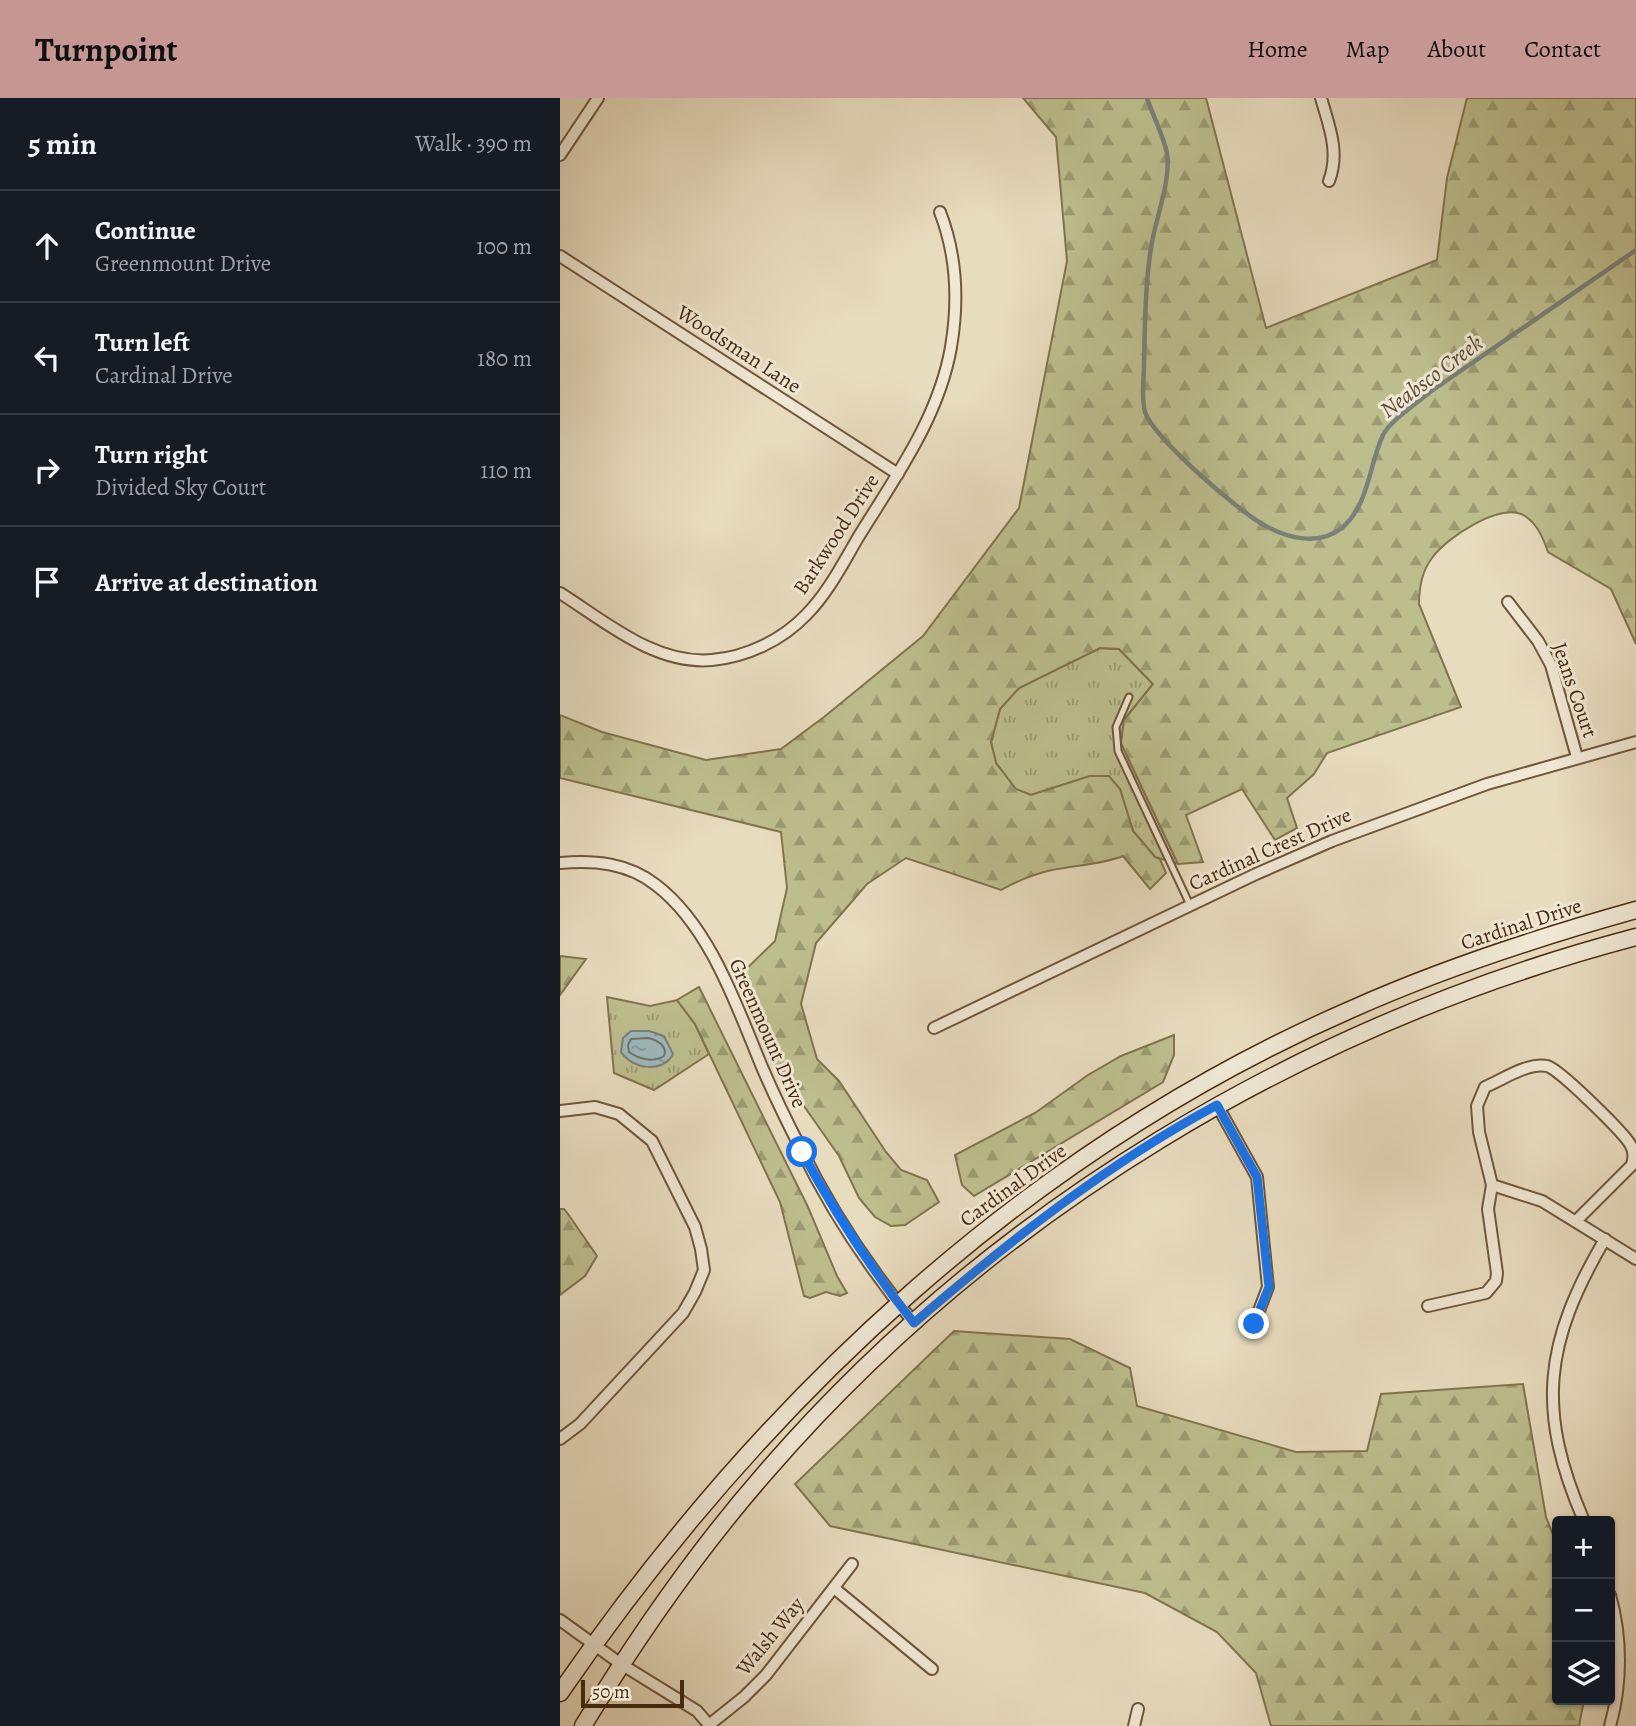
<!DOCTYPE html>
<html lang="en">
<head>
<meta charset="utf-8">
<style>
	body { margin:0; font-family:Alegreya,serif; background:#242831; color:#f1f3f6 }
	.controls { position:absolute; right:21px; bottom:21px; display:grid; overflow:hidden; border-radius:7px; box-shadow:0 2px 5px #0004 }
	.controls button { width:63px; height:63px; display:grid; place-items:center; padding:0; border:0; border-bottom:2px solid #363941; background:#171b24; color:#f1f3f6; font:35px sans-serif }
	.scale { position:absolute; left:21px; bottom:18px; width:103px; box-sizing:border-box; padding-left:7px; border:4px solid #482b0e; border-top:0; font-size:19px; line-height:24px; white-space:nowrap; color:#482b0e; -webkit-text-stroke:5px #f0e8d5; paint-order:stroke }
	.stop { position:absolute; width:21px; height:21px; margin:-16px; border:5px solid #1a73e8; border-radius:50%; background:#fff }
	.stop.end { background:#1a73e8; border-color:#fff; box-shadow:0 2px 7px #0008 }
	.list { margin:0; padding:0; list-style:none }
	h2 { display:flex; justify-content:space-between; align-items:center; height:91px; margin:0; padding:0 28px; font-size:30px }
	h2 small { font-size:23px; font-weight:400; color:#9ea1a6 }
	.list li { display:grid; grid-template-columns:46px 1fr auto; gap:21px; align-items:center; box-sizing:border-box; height:112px; padding:0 28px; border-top:2px solid #363941 }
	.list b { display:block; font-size:26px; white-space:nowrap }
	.list p { margin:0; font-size:23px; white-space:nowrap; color:#9ea1a6 }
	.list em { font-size:23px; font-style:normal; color:#9ea1a6 }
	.icon { flex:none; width:38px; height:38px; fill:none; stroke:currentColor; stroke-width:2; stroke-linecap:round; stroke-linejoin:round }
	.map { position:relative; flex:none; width:1076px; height:1628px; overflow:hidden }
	header { display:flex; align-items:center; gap:42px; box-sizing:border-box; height:98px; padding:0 35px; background:#c59692; color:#111 }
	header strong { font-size:33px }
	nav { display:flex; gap:38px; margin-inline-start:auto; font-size:24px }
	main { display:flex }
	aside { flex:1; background:#171b24 }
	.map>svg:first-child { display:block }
	.grass { fill:url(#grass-tufts); stroke:#82744e; stroke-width:2 }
	.forest { fill:url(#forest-firs); stroke:#82744e; stroke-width:2 }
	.water { fill:url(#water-ripples); stroke:#7b8078; stroke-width:2 }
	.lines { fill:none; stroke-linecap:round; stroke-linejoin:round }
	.shore { stroke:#727266; stroke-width:2 }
	.stream { stroke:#7b8078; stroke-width:4.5 }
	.lane-casing { stroke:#70573a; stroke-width:9 }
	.street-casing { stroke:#70573a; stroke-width:14 }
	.secondary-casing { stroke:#482b0e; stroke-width:19 }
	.lane { stroke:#f0e8d5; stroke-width:5 }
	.street { stroke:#f0e8d5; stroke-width:10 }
	.secondary { stroke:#f0e8d5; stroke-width:16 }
	.route { stroke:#1a73e8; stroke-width:9 }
	.labels { text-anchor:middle; stroke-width:6; stroke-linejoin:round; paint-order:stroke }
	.street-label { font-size:21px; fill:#482b0e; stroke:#f0e8d5 }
	.water-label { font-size:23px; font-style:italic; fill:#5d4e3a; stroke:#f0e8d5 }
</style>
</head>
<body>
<header>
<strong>Turnpoint</strong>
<nav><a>Home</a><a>Map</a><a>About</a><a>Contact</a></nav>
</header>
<main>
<aside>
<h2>5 min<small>Walk · 390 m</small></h2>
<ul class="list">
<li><svg class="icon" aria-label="ahead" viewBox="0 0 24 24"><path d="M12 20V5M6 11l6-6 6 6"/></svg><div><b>Continue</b><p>Greenmount Drive</p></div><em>100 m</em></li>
<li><svg class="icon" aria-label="left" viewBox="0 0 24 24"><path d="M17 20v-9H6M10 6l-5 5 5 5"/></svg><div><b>Turn left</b><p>Cardinal Drive</p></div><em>180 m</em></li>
<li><svg class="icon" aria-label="right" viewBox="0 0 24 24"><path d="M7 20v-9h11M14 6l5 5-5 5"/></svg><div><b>Turn right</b><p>Divided Sky Court</p></div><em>110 m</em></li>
<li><svg class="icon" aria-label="arrive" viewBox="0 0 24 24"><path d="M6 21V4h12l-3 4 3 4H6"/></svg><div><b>Arrive at destination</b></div></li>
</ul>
</aside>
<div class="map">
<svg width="1076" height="1628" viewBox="0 0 1076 1628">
	<defs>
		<pattern id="grass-tufts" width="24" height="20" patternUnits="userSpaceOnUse" patternTransform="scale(1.75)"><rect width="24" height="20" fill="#bdbe8e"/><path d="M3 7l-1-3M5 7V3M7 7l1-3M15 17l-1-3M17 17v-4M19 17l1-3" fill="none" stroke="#9c9b72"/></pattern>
		<pattern id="forest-firs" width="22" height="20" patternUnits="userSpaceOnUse" patternTransform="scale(1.75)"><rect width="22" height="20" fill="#bdbe8e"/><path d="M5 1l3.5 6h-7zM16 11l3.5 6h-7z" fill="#9c9b72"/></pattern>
		<pattern id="water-ripples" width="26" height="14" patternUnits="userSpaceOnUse" patternTransform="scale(1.75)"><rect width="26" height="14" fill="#9db8be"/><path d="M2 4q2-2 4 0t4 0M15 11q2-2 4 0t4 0" fill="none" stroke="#829699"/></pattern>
	</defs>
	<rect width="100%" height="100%" fill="#e8dcbf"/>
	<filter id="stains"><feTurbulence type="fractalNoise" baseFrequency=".00286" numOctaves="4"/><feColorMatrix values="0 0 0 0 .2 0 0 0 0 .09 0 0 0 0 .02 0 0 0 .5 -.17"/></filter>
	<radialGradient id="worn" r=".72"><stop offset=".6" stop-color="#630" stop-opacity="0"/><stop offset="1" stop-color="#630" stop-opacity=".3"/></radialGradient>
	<g class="grass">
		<polygon points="540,550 559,551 593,586 564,622 561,645 618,766 595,759 573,733 560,691 530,678 471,697 456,692 436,665 431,644 440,611 459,590"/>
		<polygon points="47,899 90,908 117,902 135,926 149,956 94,992 54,975"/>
	</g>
	<g class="forest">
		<path d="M463 0H646L706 230 877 162 887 80 907 0H1076V546L1051 491 988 454C983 440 978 427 965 418 941 403 886 440 872 460 862 473 859 491 859 506L901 609 767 655 754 676 727 700 737 730 715 742 682 691 626 717 643 764 618 766 561 645 564 622 593 586 559 551 540 550 459 590 440 611 431 644 436 665 456 691 471 697 530 678H549L560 691 573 733 595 759 600 761 606 775 590 791 563 758C540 767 516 767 492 772 474 776 457 783 441 792L346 760 307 786 256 845 241 906 257 961 279 983 326 1054 341 1072 367 1082 379 1104 345 1127 331 1128 315 1119 299 1100 279 1058 218 971 178 879 215 843 227 790 221 734 0 680V617L42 634 146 662 221 651 264 619 363 538 459 410 507 163 496 39Z"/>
		<polygon points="0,858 26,861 0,897"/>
		<polygon points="139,889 248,1109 277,1178 287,1195 280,1198 266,1194 250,1200 244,1198 220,1104 135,926 117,902"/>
		<polygon points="614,937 614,957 603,984 414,1098 402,1087 395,1057 475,1015 528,977 561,958"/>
		<polygon points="0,1111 4,1111 8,1116 37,1158 25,1178 0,1197"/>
		<polygon points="394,1233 510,1241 570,1270 577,1308 736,1354 807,1353 821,1296 963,1286 986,1419 997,1447 997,1602 1024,1602 1019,1628 711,1628 696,1575 657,1534 585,1495 270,1428 235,1386"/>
	</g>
	<path class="water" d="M71 933H89L104 938 113 956C103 976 72 971 61 954L63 940Z"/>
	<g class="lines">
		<path class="shore" d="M88 940C97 942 108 948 104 958 93 965 79 961 69 954L68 947 71 941Z"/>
		<path class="stream" d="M587 0C593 18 603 37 607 55 611 82 597 117 592 144 585 184 585 226 584 266 584 281 581 299 585 314 594 340 678 413 704 427 727 440 759 449 783 429 809 406 809 367 823 337 830 323 857 305 870 294L1076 152"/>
		<defs>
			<polyline id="lane" points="569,599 556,629 558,653 630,807"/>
			<g id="street">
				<path d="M761 0C769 28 780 54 769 83"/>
				<polyline points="0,57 38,0"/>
				<polyline points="0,158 338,376"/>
				<path d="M0 495C46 524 95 567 152 562 187 559 222 542 246 517 268 495 283 465 299 438 336 378 379 319 391 249 399 202 397 158 380 114"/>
				<polyline points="948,504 978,543 991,567 1017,659"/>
				<path d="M0 765C35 762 68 765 96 787 150 828 177 909 202 969 214 997 227 1024 241 1051 271 1113 310 1171 354 1225"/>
				<polyline points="374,930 696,776 772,743 927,686 1076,644"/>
				<polyline points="657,1007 697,1079 708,1189 694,1226"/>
				<polyline points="0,1013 35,1009 59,1016 92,1043 135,1129 141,1151 144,1172 135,1194 123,1215 20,1326 0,1341"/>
				<polyline points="932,1087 982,1103 1076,1161"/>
				<path d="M868 1208 926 1195 936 1183 937 1175 928 1111 932 1087 919 1034 917 1008 925 989C942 982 968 964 987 968 998 970 1062 1033 1070 1046 1074 1052 1074 1060 1072 1067L1016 1123"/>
				<path d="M1024 1423C976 1312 984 1245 1045 1141"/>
				<polyline points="274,1490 372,1571"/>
				<polyline points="0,1522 61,1566 137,1613 150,1628"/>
				<polyline points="149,1627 184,1599 206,1577 292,1466"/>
				<polyline points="574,1628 578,1611"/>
				<path d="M1050 1628C1062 1586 1062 1539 1050 1497"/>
			</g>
			<g id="secondary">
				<path d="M0 1595C200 1304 465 1053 792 911 884 870 979 839 1076 812"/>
				<path d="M23 1628C77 1539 136 1454 205 1375 432 1112 742 927 1076 839"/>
			</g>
		</defs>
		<use href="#lane" class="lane-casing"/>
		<use href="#street" class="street-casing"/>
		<use href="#secondary" class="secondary-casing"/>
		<use href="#lane" class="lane"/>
		<use href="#street" class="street"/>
		<use href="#secondary" class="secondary"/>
	</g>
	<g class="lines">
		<path class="route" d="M242 1054C275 1115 311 1171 354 1225 448 1144 547 1066 657 1007L697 1079 709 1189 694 1226"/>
	</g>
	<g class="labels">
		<g class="street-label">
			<text transform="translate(179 251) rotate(33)" y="7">Woodsman Lane</text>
			<text transform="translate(276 436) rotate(-57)" y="7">Barkwood Drive</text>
			<text transform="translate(1015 592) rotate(71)" y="7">Jeans Court</text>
			<text transform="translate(710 751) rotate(-24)" y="7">Cardinal Crest Drive</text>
			<text transform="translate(961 826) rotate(-18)" y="7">Cardinal Drive</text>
			<text transform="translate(208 935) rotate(66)" y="7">Greenmount Drive</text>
			<text transform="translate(453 1087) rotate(-36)" y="7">Cardinal Drive</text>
			<text transform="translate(210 1538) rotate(-51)" y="7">Walsh Way</text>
		</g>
		<g class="water-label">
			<text transform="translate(871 278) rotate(-37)" y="8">Neabsco Creek</text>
		</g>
	</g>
	<rect width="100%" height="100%" filter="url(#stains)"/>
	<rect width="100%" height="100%" fill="url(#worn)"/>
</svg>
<div class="controls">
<button>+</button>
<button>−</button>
<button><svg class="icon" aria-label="layers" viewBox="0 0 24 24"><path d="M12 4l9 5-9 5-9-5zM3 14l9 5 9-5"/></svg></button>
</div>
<div class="scale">50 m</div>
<div class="stop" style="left:242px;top:1054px"></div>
<div class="stop end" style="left:694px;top:1226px"></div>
</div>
</main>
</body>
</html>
